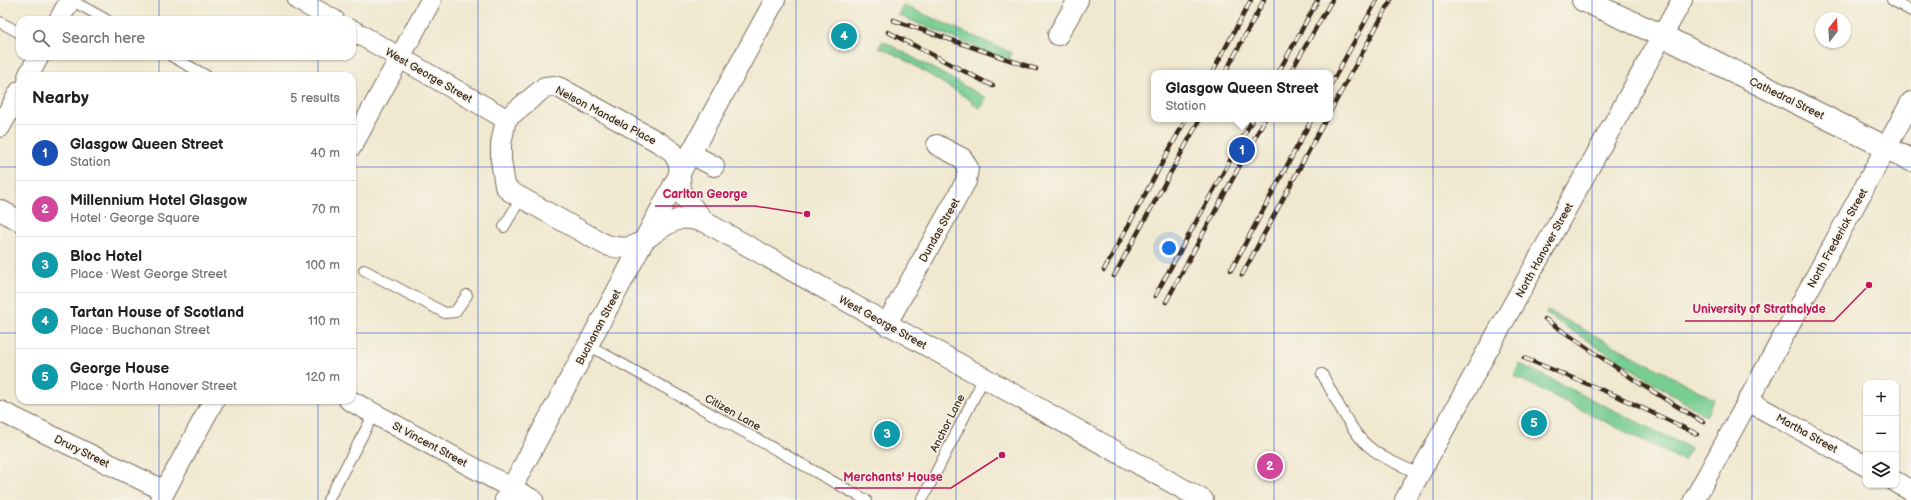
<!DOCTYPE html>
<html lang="en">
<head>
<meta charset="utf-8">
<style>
	body { margin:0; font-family:"Balsamiq Sans",sans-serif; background:#f6f6f6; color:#222 }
	.controls { position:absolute; right:12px; bottom:12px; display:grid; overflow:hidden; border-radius:8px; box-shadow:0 1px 3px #0004 }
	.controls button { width:36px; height:36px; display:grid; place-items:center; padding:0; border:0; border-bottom:1px solid #e0e0e0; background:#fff; color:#222; font:20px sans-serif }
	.compass { position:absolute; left:1815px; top:12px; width:36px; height:36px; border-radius:50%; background:#fff; box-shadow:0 1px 3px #0004; rotate:17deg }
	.you { position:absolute; left:1169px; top:248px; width:14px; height:14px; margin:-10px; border:3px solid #fff; border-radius:50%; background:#1a73e8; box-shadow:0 0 0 6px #1a73e833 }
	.badge { display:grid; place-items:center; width:26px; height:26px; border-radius:50%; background:#b5179e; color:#fff; font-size:13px; font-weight:700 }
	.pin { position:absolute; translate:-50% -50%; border:2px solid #fff; box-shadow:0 1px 4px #0006 }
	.popup { position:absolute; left:1151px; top:70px; width:182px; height:52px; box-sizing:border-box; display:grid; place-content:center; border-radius:8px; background:#fff; filter:drop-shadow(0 1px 3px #0005); font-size:13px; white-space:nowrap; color:#767676 }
	.popup b { font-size:15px; color:#222 }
	.popup::after { content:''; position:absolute; left:50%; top:100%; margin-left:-8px; border:8px solid transparent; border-top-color:#fff }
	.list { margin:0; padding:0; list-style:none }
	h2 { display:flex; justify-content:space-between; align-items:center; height:52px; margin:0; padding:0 16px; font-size:17px }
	h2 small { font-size:13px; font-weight:400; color:#767676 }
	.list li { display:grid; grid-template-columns:26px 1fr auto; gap:12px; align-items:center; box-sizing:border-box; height:56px; padding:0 16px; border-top:1px solid #e0e0e0 }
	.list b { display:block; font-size:15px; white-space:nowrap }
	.list p { margin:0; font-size:13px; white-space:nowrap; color:#767676 }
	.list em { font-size:13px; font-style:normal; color:#767676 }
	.icon { flex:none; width:22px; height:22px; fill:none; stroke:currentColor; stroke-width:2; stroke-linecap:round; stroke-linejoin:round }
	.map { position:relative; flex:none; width:1911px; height:500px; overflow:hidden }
	.search { position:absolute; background:#fff; box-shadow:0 1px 3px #0004; left:16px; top:16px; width:340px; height:44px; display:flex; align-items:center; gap:10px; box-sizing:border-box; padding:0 14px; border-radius:12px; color:#767676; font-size:15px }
	.panel { position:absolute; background:#fff; box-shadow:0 1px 3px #0004; left:16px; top:72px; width:340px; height:332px; border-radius:12px }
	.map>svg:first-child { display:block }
	.green { fill:#77cd92; stroke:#597c58 }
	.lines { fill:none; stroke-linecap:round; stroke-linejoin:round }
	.lane-casing { stroke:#7a6c5c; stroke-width:12 }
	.street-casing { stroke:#7a6c5c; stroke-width:22 }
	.secondary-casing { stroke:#7a6c5c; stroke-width:24 }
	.lane { stroke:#fff; stroke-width:10 }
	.street { stroke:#fff; stroke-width:20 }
	.secondary { stroke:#fff; stroke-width:22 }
	.rail-casing { stroke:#3b2a1e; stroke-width:4.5 }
	.rail { stroke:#f7f3e8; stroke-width:3; stroke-dasharray:9; stroke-linecap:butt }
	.street-bridge-casing { stroke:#7a6c5c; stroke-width:22; stroke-linecap:butt }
	.street-bridge { stroke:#fff; stroke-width:20 }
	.grid { fill:none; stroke:#1d4ed8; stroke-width:1; stroke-opacity:0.55 }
	.labels { text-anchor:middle; stroke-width:3; stroke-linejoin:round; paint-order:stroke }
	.street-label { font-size:11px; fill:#3b2a1e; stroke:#f7f3e8 }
	.leader { fill:none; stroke:#c2185b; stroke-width:1.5 }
	.callout-dot { fill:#c2185b; stroke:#f7f3e8; stroke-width:1.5 }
	.callout-label { font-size:12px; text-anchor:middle; font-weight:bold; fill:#c2185b; stroke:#f7f3e8; stroke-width:3; stroke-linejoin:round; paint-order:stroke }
</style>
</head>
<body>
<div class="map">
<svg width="1911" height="500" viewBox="0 0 1911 500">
	<rect width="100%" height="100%" fill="#f7f3e8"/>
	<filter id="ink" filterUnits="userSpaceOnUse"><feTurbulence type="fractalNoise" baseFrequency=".025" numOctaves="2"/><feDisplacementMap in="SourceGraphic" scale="8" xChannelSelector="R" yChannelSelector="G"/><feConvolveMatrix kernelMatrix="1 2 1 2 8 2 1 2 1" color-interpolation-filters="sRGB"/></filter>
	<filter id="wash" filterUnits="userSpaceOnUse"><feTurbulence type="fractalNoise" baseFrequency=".012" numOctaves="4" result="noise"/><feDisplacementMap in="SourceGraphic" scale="16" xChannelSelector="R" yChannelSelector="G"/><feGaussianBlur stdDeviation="0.9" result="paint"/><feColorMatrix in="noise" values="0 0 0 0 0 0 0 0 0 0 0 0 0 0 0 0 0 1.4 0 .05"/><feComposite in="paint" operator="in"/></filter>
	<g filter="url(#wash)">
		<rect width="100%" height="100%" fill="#f0e8cf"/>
		<g class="green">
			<polygon points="903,5 1012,53 1008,61 898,15"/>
			<polygon points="883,41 986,98 980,108 972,103 972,101 902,58 879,47"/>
			<polygon points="1547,310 1714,399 1706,416 1546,314"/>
			<polygon points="1520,364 1690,448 1684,461 1514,376"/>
		</g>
	</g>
	<g filter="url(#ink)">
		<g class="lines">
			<defs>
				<g id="lane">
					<polyline points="71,0 107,20"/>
					<polyline points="1892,0 1911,11"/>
					<polyline points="0,22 20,33"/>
					<polyline points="171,56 207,76"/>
					<polyline points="504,227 521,198"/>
					<polyline points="364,270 445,313 455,312 467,295"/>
					<polyline points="588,345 866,500"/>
					<path d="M1322 374C1334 395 1350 431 1368 446 1383 459 1402 466 1420 474"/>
					<polyline points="328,500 374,414"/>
					<polyline points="922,500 984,378"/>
				</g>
				<g id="street">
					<polyline points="298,0 334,20"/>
					<polyline points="59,20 70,0"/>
					<polyline points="352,30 506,119"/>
					<polyline points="1058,35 1078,0"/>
					<polyline points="28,76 39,56"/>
					<polyline points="0,127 20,91"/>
					<polyline points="352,146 431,0"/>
					<polyline points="691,154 714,166"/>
					<polyline points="0,210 20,221"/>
					<path d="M705 222 685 198 681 190 679 164 673 152 660 143 560 88 554 86 545 87 506 119 501 144V160L505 186 511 192 604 244C642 258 648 228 680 219 688 217 698 221 705 222L1203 500"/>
					<polyline points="1519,294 1682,0"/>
					<polyline points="886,325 960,192 966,181 968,168 962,158 937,145"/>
					<polyline points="349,400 533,500"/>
					<polyline points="1748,401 1866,466"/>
					<polyline points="0,411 165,491"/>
					<polyline points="1896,482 1911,491"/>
					<polyline points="160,500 214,400"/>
					<polyline points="505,500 680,173 775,0"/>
					<polyline points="1405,500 1485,355"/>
					<polyline points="1694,500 1911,102"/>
				</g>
				<polyline id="secondary" points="1583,0 1663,36 1911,160"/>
			</defs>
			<use href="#lane" class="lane-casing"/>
			<use href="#street" class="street-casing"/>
			<use href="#secondary" class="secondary-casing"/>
			<use href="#lane" class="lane"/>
			<use href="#street" class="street"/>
			<use href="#secondary" class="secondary"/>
			<defs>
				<g id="rail">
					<polyline points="893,20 1036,69"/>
					<polyline points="888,32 993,86"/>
					<polyline points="1212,73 1251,0"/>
					<polyline points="1225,73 1264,0"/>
					<polyline points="1278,73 1318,0"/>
					<polyline points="1290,73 1332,0"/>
					<polyline points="1330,86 1377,0"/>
					<polyline points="1330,112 1391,0"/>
					<polyline points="1104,270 1186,119"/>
					<polyline points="1231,270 1312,119"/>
					<polyline points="1242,275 1326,119"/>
					<polyline points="1114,276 1200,119"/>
					<polyline points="1155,296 1253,119"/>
					<polyline points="1166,302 1265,119"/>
					<polyline points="1545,319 1639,383 1703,422"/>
					<polyline points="1524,358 1619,397 1697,434"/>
				</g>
			</defs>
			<use href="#rail" class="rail-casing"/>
			<use href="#rail" class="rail"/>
			<defs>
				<polyline id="street-bridge" points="1485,355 1519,294"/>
			</defs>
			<use href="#street-bridge" class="street-bridge-casing"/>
			<use href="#street-bridge" class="street-bridge"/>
		</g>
	</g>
	<path class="grid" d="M159 0V20M318 0V20M478 0V500M637 0V500M796 0V500M956 0V500M1115 0V500M1274 0V500M1433 0V500M1592 0V500M1752 0V500M159 56V76M318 56V76M0 167H20M352 167H1911M0 333H20M352 333H1911M159 400V500M318 400V500"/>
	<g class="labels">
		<g class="street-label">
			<text transform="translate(429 75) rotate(30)" y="4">West George Street</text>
			<text transform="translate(1787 98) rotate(26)" y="4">Cathedral Street</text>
			<text transform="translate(606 115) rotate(28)" y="4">Nelson Mandela Place</text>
			<text transform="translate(939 230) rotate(-61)" y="4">Dundas Street</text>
			<text transform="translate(1837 238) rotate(-61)" y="4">North Frederick Street</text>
			<text transform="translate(1544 250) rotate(-61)" y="4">North Hanover Street</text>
			<text transform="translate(883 322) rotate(29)" y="4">West George Street</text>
			<text transform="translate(598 327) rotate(-62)" y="4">Buchanan Street</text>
			<text transform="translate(733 412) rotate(29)" y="4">Citizen Lane</text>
			<text transform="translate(947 423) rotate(-63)" y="4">Anchor Lane</text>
			<text transform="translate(1807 433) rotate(29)" y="4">Martha Street</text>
			<text transform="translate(430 444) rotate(28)" y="4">St Vincent Street</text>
			<text transform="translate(82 451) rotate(26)" y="4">Drury Street</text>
		</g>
	</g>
	<path class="leader" d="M807 214L755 206H655M1869 285L1834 321H1685M1002 455L951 488H835"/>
	<g class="callout-dot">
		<circle cx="807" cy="214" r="4"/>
		<circle cx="1869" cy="285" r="4"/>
		<circle cx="1002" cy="455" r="4"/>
	</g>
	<g class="callout-label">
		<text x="705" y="198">Carlton George</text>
		<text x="1759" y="313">University of Strathclyde</text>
		<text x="893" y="481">Merchants' House</text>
	</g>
</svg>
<div class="controls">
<button>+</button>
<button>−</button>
<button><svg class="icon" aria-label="layers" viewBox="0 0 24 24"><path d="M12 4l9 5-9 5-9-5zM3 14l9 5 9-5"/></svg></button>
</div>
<svg class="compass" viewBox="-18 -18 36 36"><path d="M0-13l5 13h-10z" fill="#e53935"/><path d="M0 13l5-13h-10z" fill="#767676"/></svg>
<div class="you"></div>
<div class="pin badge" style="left:1242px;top:150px;background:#1a4fb4">1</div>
<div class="popup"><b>Glasgow Queen Street</b>Station</div>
<div class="pin badge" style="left:1270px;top:466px;background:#d1479c">2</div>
<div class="pin badge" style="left:887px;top:434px;background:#0f9aa8">3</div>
<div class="pin badge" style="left:844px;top:36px;background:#0f9aa8">4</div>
<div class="pin badge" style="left:1534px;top:423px;background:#0f9aa8">5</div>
<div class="search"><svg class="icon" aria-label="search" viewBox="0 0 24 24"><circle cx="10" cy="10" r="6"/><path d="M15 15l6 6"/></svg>Search here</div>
<section class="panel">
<h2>Nearby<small>5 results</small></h2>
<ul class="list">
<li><span class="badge" style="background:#1a4fb4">1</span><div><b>Glasgow Queen Street</b><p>Station</p></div><em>40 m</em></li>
<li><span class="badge" style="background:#d1479c">2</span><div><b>Millennium Hotel Glasgow</b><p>Hotel · George Square</p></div><em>70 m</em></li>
<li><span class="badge" style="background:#0f9aa8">3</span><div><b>Bloc Hotel</b><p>Place · West George Street</p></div><em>100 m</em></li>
<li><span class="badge" style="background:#0f9aa8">4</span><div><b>Tartan House of Scotland</b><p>Place · Buchanan Street</p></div><em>110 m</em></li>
<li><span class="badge" style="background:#0f9aa8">5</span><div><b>George House</b><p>Place · North Hanover Street</p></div><em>120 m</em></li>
</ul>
</section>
</div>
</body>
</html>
